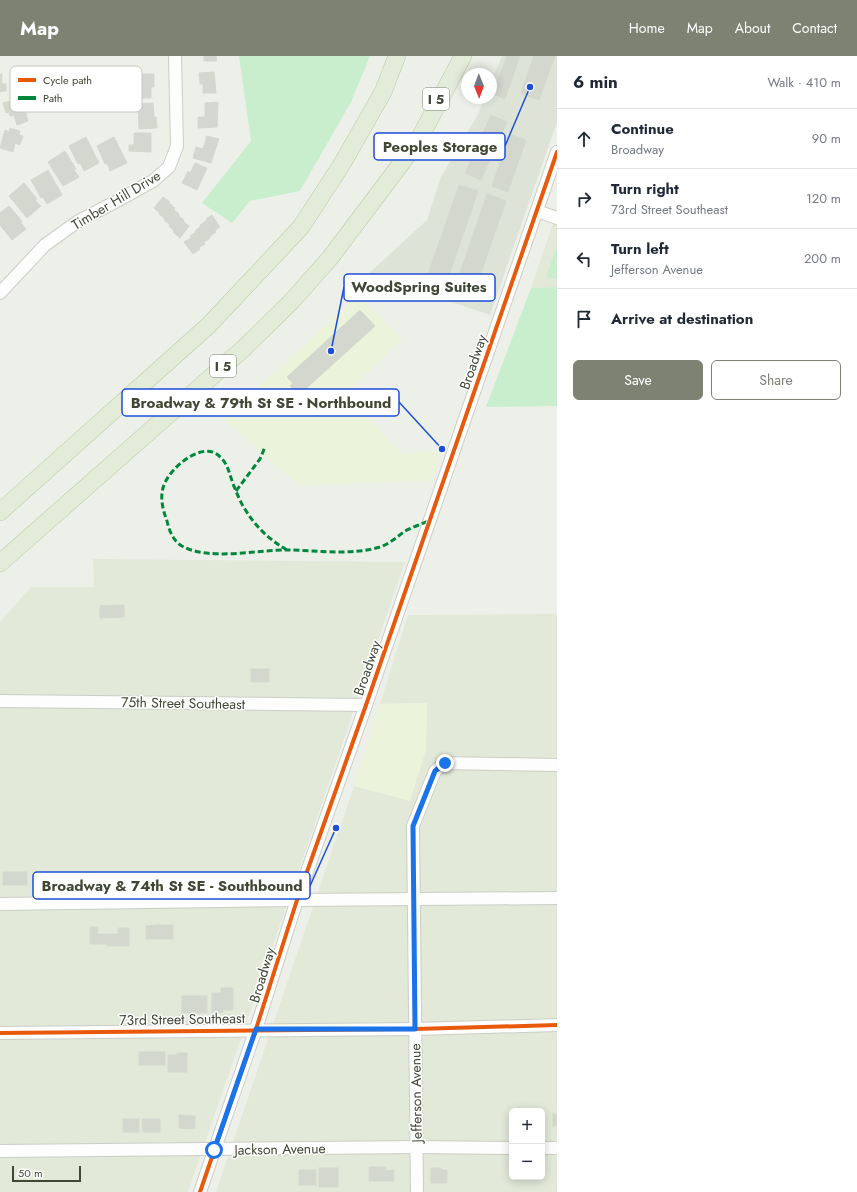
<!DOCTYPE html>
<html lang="en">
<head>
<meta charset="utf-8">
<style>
	body { margin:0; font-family:Jost,sans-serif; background:#f6f6f7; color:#1f2937 }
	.controls { position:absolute; right:12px; bottom:12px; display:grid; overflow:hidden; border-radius:6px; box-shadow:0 2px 10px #0003 }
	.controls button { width:36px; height:36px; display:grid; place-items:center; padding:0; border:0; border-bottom:1px solid #e0e1e3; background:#fff; color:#1f2937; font:20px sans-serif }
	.compass { position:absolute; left:461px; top:12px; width:36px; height:36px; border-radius:50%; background:#fff; box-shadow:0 2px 10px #0003; rotate:179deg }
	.scale { position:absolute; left:12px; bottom:10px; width:69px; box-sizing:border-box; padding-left:4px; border:2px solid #404734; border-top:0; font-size:11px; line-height:14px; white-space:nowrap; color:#404734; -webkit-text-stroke:3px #fff; paint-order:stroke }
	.stop { position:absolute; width:12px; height:12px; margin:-9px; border:3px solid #1a73e8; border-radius:50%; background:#fff }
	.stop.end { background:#1a73e8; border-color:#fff; box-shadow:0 1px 4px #0008 }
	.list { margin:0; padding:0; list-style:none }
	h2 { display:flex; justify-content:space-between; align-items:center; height:52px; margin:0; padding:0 16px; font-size:17px }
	h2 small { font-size:13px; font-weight:400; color:#747a83 }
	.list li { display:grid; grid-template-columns:26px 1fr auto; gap:12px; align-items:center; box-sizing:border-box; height:60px; padding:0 16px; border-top:1px solid #e0e1e3 }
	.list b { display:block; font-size:15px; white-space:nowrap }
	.list p { margin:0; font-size:13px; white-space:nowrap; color:#747a83 }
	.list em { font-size:13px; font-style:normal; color:#747a83 }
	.actions { display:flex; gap:8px; padding:12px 16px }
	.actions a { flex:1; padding:9px 0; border:1px solid #7d8273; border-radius:6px; text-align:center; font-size:14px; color:#7d8273 }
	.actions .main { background:#7d8273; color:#fff }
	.icon { flex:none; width:22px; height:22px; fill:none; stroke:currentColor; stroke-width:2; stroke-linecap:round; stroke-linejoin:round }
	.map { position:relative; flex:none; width:557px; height:1136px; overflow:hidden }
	header { display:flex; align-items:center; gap:24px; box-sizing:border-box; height:56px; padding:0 20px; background:#7d8273; color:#fff }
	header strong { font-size:19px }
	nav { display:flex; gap:22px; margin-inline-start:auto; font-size:14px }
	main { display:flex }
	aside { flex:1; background:#fff }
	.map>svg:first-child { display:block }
	.residential { fill:#e2e9d9; fill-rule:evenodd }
	.commercial { fill:#ebf4da }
	.industrial { fill:#dee3d8 }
	.green { fill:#c8eece }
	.building { fill:#d3d7ce; stroke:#d4d9ce }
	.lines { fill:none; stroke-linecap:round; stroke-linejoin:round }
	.minor-casing { stroke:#cbcec6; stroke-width:14 }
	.highway-casing { stroke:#b9caa2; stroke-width:18 }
	.minor { stroke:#fcfdfc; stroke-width:12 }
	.highway { stroke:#e3ecd8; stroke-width:17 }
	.quiet { stroke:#00873e; stroke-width:3; stroke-dasharray:6 3; stroke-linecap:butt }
	.cycleway-casing { stroke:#fff; stroke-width:6 }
	.cycleway { stroke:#e8590c; stroke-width:4 }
	.route { stroke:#1a73e8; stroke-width:5 }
	.labels { text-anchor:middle; stroke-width:3; stroke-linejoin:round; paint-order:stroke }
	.shield { fill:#fff; stroke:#797e71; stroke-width:1 }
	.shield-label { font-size:13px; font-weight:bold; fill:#404734 }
	.street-label { font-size:14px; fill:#404734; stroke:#fff }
	.key { fill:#fff; stroke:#c6c8c2; stroke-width:1 }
	.key-label { font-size:11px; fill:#404734 }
	.leader { fill:none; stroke:#1d4ed8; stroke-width:1.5 }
	.callout-dot { fill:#1d4ed8; stroke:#fff; stroke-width:1.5 }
	.callout { fill:#fff; stroke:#1d4ed8; stroke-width:1.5 }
	.callout-label { font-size:15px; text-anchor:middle; font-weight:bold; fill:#404734 }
</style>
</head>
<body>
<header>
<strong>Map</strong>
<nav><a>Home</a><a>Map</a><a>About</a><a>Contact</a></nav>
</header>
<main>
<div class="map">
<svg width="557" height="1136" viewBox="0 0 557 1136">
	<rect width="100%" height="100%" fill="#edf0e8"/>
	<g class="residential">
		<polygon points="557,156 557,231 531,232"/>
		<polygon points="93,503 405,506 188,1136 0,1136 0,566 31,531 94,531"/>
		<path d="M557 558V1136H216L354 730 410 744 427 647 380 648 408 559ZM512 1055H542V1121H512Z"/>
	</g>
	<g class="commercial">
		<polygon points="359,239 402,283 345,338 402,398 441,394 432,425 299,429 223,363"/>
		<polygon points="427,647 426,694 410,745 354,730 380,648"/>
	</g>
	<polygon class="industrial" points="502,0 557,0 557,66 490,259 368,218 427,164 441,121 477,60 485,42 491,42 491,26"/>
	<g class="green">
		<polygon points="239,0 370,0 351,46 300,135 250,145 232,167 202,147 251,85"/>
		<polygon points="557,190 557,223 546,221"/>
		<polygon points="557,231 557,350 486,351 531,232"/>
	</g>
	<g class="building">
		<polygon points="204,0 216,0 217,5 204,5"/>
		<polygon points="507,0 520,0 505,43 493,38"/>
		<polygon points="534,0 555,0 539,44 521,37"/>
		<polygon points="214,16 216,37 203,37 203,28 200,28 199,17"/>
		<polygon points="0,18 2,18 1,36 0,36"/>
		<polygon points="138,18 154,18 154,31 151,31 151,42 138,42"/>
		<rect x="1" y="28" width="5" height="7"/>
		<polygon points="14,44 15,48 23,46 28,65 17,69 14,59 10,60 9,56 6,57 3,47"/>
		<polygon points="218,46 217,71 198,72 198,61 205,61 205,47"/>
		<polygon points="153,47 154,61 156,61 157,72 139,73 138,48"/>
		<polygon points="491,59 507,66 481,124 465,117"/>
		<polygon points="10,72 20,75 19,79 23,80 20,89 15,87 13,96 0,92 5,74 9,76"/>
		<polygon points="134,77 151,77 151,96 129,95 129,89 134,89"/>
		<polygon points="510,78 526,84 508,136 492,130"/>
		<polygon points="207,80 219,83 211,107 193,102 196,91 203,93"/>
		<polygon points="86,81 99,107 84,115 80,107 78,108 69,90"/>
		<polygon points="114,81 127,107 110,115 107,107 105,108 97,90"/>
		<polygon points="65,95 76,113 74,114 79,121 63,130 48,106"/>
		<polygon points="195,107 207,112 197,134 182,127 188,115 190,117"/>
		<polygon points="48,114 62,139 47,148 43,141 41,142 31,124"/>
		<polygon points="24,127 37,143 35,144 41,150 27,162 9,140"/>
		<polygon points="459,129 478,135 445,231 426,224"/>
		<polygon points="487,138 506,145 473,240 454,234"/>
		<polygon points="163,141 170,146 160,157 154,152"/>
		<polygon points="169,147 175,152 165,163 159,158"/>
		<polygon points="9,150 22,165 21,167 26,173 12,184 0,169 0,157"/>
		<polygon points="173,153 179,158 170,169 164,164"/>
		<polygon points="178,159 184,164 175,176 169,170"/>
		<polygon points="212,159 220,171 214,175 206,163"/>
		<polygon points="183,165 189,170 180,182 173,176"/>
		<polygon points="206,165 216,176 209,181 200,169"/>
		<polygon points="201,170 210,182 203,187 195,175"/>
		<polygon points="196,176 205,188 198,192 190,180"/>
		<polygon points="191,182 200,193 193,198 184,186"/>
		<polygon points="360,254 375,270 299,339 290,330 293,327 287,321"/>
		<polygon points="124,549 124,561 100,562 100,550"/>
		<rect x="251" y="613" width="18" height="13"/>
		<rect x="3" y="816" width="24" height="13"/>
		<polygon points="158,869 173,869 173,883 146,883 146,870"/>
		<polygon points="90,871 98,871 98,878 118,878 118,872 129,872 129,890 107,890 107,888 90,888"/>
		<polygon points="221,932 233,932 233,954 223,954 223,956 212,957 212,937 221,937"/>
		<rect x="182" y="940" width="25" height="17"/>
		<rect x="139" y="996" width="26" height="13"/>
		<polygon points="177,997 187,997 187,1016 168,1016 168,999 177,999"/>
		<rect x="553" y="1058" width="4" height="12"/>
		<polygon points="179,1059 195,1060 195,1073 179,1072"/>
		<rect x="123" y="1063" width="16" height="13"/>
		<polygon points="142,1063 160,1063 160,1076 143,1076"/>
		<polygon points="369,1111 386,1111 386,1115 394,1114 394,1125 369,1125"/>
		<rect x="319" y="1112" width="19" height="19"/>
		<polygon points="431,1112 441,1112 441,1114 447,1114 447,1127 431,1127"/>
		<rect x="299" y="1114" width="17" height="15"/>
	</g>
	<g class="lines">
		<defs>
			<g id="minor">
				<polyline points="537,155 557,162"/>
				<polyline points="0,237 45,189 77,166 115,146 153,125 169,111 177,90 175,0"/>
				<polyline points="0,645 366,649"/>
				<polyline points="0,848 297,844 557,842"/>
				<polyline points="0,977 415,973 557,969"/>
				<polyline points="542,1092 557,1092"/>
				<polyline points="0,1095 417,1091 512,1092"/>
				<polyline points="200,1136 256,973 297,844 366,649 557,96"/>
				<polyline points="417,1136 413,770 435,715 445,707 557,709"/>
			</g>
			<g id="highway">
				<polyline points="0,456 209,269 301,171 342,108 383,36 397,0"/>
				<polyline points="0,507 243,293 291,246 330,202 418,85 463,0"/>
			</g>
		</defs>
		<use href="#minor" class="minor-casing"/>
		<use href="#highway" class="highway-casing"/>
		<use href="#minor" class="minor"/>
		<use href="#highway" class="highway"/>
		<g class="quiet">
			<polyline points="236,435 260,403 265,391"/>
			<path d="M287 494C268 483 254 469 243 450 239 443 236 435 233 428 229 416 227 404 215 397 197 388 167 415 163 432 160 443 163 454 167 465 169 474 173 485 182 490 208 505 257 494 286 494 317 494 350 500 380 491 389 488 397 481 405 475 413 471 422 468 430 464"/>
		</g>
		<defs>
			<g id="cycleway">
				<polyline points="0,977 415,973 557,969"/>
				<polyline points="200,1136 256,973 297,844 366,649 557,96"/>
			</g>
		</defs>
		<use href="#cycleway" class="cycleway-casing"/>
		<use href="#cycleway" class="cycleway"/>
	</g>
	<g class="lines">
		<polyline class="route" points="214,1094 256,973 415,973 413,770 435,715 445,707"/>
	</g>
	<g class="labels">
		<g class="shield">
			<rect x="423" y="32" width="26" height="22" rx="3"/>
			<rect x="210" y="299" width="26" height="22" rx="3"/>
		</g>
		<g class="shield-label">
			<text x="436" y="48">I 5</text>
			<text x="223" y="315">I 5</text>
		</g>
		<g class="street-label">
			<text transform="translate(116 144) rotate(-31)" y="5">Timber Hill Drive</text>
			<text transform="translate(473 306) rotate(-71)" y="5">Broadway</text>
			<text transform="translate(367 612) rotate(-71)" y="5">Broadway</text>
			<text transform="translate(183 647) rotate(1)" y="5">75th Street Southeast</text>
			<text transform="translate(262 919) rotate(-73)" y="5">Broadway</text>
			<text transform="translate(182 963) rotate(-1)" y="5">73rd Street Southeast</text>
			<text transform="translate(416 1037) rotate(-91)" y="5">Jefferson Avenue</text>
			<text transform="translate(280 1093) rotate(-1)" y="5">Jackson Avenue</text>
		</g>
	</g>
	<rect x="10" y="10" width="132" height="46" rx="6" class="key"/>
	<rect x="18" y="22" width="18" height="4" fill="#e8590c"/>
	<rect x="18" y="40" width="18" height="4" fill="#00873e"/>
	<g class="key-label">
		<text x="43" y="28">Cycle path</text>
		<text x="43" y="46">Path</text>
	</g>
	<path class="leader" d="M530 31L505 90M331 295L344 231M442 393L399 346M336 772L310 830"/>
	<g class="callout-dot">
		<circle cx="530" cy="31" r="4"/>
		<circle cx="331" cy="295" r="4"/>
		<circle cx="442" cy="393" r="4"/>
		<circle cx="336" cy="772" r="4"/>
	</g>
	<g class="callout">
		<rect x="374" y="77" width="131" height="27" rx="4"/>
		<rect x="344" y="218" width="151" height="27" rx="4"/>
		<rect x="122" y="333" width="277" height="27" rx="4"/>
		<rect x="33" y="816" width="277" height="27" rx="4"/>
	</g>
	<g class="callout-label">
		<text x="440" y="96">Peoples Storage</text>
		<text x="419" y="236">WoodSpring Suites</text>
		<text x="261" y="352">Broadway &amp; 79th St SE - Northbound</text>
		<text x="172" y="835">Broadway &amp; 74th St SE - Southbound</text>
	</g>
</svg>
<div class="controls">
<button>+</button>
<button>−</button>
</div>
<svg class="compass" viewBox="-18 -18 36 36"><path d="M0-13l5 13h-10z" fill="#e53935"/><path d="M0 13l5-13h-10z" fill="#747a83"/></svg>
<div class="scale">50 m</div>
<div class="stop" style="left:214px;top:1094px"></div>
<div class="stop end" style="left:445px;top:707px"></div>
</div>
<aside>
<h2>6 min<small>Walk · 410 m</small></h2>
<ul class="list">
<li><svg class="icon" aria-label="ahead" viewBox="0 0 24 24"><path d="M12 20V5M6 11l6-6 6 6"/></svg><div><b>Continue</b><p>Broadway</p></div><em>90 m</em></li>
<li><svg class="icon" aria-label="right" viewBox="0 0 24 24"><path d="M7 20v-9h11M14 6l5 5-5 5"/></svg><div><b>Turn right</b><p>73rd Street Southeast</p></div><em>120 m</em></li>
<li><svg class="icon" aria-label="left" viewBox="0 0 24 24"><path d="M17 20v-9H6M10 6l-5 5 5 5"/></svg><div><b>Turn left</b><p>Jefferson Avenue</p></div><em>200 m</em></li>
<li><svg class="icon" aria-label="arrive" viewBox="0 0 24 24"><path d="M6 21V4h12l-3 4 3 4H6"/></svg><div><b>Arrive at destination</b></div></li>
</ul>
<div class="actions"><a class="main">Save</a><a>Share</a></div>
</aside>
</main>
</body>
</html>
